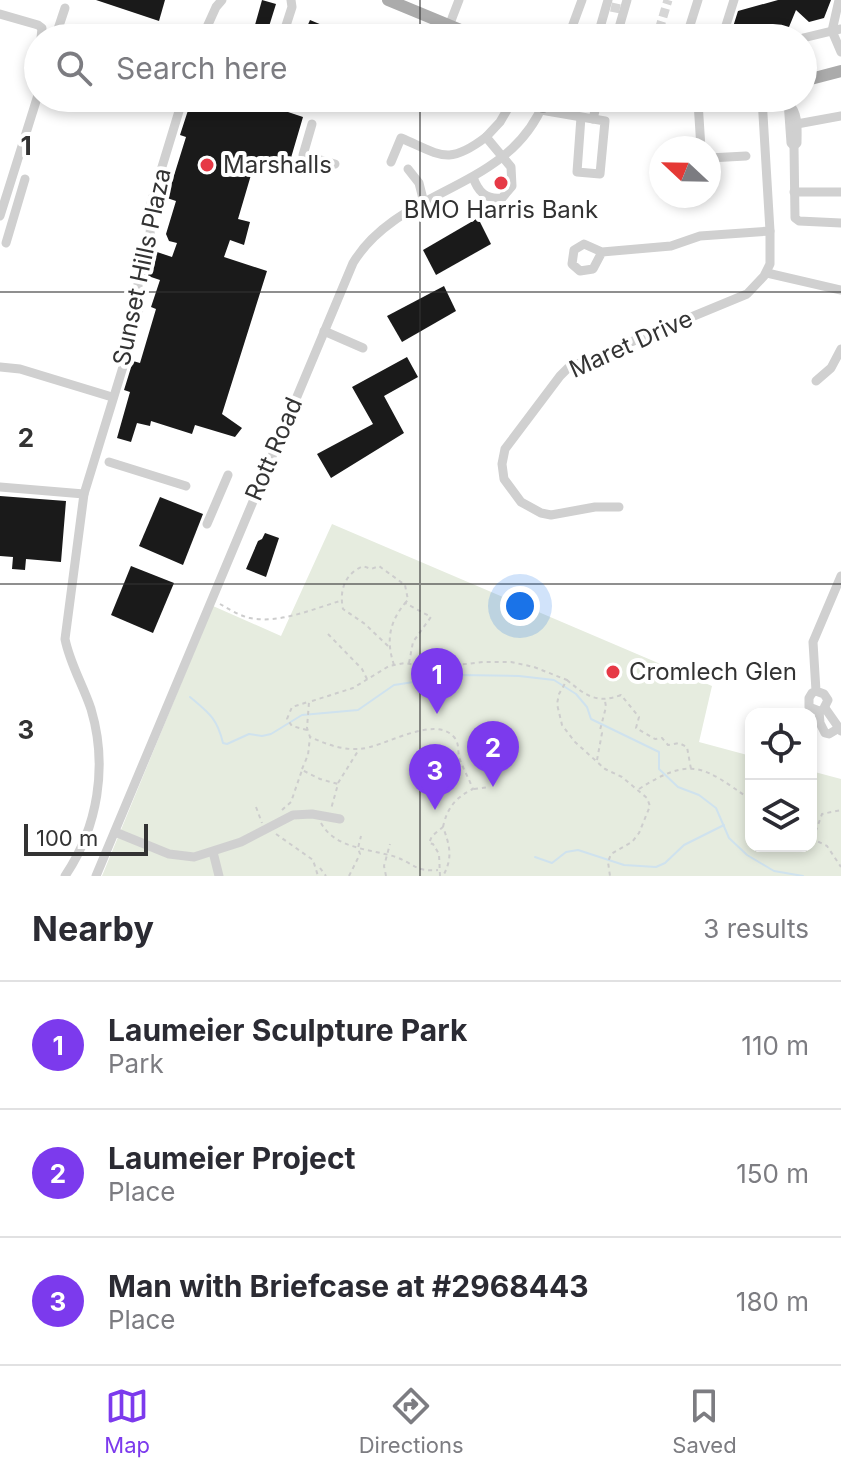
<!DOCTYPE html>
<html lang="en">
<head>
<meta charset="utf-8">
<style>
	body { margin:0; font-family:Inter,sans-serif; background:#f2f2f3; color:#2b2b33 }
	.controls { position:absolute; right:24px; bottom:24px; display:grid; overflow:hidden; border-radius:16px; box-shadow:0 4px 12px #0003 }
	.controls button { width:72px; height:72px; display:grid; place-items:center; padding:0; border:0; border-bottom:2px solid #e1e1e2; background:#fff; color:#2b2b33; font:40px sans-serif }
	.compass { position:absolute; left:649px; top:136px; width:72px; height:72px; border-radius:50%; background:#fff; box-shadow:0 4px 12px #0003; rotate:292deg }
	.scale { position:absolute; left:24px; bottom:20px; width:124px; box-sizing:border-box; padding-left:8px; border:4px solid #333; border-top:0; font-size:22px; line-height:28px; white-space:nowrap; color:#333; -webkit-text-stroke:6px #fff; paint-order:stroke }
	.you { position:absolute; left:520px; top:606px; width:28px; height:28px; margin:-20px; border:6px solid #fff; border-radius:50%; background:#1a73e8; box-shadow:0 0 0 12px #1a73e833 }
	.badge { display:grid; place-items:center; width:52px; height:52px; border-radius:50%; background:#7c3aed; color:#fff; font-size:26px; font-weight:700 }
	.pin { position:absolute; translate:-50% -66px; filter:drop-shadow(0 2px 4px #0008) }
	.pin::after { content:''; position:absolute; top:42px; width:28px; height:24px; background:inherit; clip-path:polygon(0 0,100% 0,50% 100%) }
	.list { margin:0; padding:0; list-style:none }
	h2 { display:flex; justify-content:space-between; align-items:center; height:104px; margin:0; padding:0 32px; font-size:34px }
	h2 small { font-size:26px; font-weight:400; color:#7c7c81 }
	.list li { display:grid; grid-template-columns:52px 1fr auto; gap:24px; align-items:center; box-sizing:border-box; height:128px; padding:0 32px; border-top:2px solid #e1e1e2 }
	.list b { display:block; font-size:30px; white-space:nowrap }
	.list p { margin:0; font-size:26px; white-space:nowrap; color:#7c7c81 }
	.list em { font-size:26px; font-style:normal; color:#7c7c81 }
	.icon { flex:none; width:44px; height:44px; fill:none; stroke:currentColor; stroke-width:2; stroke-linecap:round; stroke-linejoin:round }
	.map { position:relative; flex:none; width:841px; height:876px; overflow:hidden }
	.search { position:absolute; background:#fff; box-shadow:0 4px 12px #0003; left:24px; right:24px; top:24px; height:88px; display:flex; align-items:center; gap:20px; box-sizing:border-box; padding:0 28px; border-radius:44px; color:#7c7c81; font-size:30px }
	.sheet { height:488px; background:#fff }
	nav { display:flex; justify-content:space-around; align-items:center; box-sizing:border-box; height:112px; border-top:2px solid #e1e1e2; background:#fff; font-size:22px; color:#7c7c81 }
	nav a { display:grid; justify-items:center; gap:4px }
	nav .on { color:#7c3aed }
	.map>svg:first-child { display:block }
	.green { fill:#e6ecdf }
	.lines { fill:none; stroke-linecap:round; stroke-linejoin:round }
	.stream { stroke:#cfe2ee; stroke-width:2 }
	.building { fill:#1a1a1a }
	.minor-tunnel { stroke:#d6d6d6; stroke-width:9; stroke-dasharray:9 4.5; stroke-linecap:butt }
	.path { stroke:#cdcdcd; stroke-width:2; stroke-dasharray:4 4; stroke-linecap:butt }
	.minor { stroke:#d0d0d0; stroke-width:9 }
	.major { stroke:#ababab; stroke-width:12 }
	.grid { fill:none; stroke:#333; stroke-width:2; stroke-opacity:0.55 }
	.poi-dot { fill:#e63946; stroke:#fff; stroke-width:3 }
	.labels { text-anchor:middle; stroke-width:8; stroke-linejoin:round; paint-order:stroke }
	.poi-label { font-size:24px; fill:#333; stroke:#fff; text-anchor:start }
	.street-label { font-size:24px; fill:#333; stroke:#fff }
	.grid-label { font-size:26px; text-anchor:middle; font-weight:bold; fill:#333; stroke:#fff; stroke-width:8; stroke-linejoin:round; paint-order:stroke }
</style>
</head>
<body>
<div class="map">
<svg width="841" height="876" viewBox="0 0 841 876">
	<rect width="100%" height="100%" fill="#fff"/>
	<polygon class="green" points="332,524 712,686 699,742 751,756 751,846 811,846 811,771 841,779 841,876 102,876 213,606 281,636"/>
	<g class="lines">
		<g class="stream">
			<path d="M190 697C209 713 217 718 223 743L227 744 249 734 262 736 271 734 302 715 358 710 394 685 460 675 519 676 554 680 576 694 587 707 591 719 659 752V769L678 787 699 795 716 808 729 838 747 855 774 871 803 876"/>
			<polyline points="535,857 552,863 566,852 578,850 624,865 656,867 665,863 684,845 724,825"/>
		</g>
	</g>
	<g class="building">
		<polygon points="96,0 165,0 159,21"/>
		<polygon points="262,0 276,4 266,36 253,32"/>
		<polygon points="778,0 831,0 824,18 809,22 796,10 789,27 746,38 734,38 732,30 738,11"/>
		<polygon points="310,20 353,38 302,38"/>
		<polygon points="192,98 289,98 285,111 303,117 288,168 256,158 238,219 250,222 244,245 230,240 224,257 267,271 222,414 242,428 235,437 195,425 192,434 151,421 150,426 137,423 131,442 117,438 130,392 124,390 133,361 140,363 156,309 151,307 160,280 148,276 154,251 172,257 177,243 169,241 166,234 176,201 167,198 186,137 180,135"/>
		<polygon points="478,218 491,244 436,275 423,250"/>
		<polygon points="444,286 456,311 402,342 387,316"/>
		<polygon points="407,357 418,377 384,396 404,433 331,478 317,454 373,424 352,387"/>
		<polygon points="0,496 66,501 61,562 26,559 25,570 12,569 13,557 0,556"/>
		<polygon points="160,497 203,514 183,565 139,546"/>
		<polygon points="265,533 279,538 266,577 246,569 258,541 262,539"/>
		<polygon points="131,566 174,583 153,633 111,615"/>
	</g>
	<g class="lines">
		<g class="minor-tunnel">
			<polyline points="611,7 620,9"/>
			<polyline points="659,30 668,0"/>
		</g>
		<g class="path">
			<path d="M220 604C229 609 240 616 250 618 279 624 313 609 340 601"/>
			<polyline points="328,634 362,669 367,679"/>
			<path d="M388 646 365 624 343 609C339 590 345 574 363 566L371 569 379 566 405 585 408 600 405 603"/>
			<path d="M394 665C386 641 389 623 405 603L431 617 413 642 409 663"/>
			<path d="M567 680C586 696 597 704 621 695L639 717 636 728 655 739 662 738 668 745 679 743 687 747 691 769"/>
			<polyline points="307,730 292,726 287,719 292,707 308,702"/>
			<polyline points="597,760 602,733 600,730 606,707 605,701"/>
			<polyline points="302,769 308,755 310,737"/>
			<polyline points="338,783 358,751"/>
			<polyline points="474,789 489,787"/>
			<path d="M639 789C692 755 704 767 751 800"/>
			<polyline points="256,807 262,823"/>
			<polyline points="282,810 291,802 302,770 320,779 338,784 331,809"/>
			<path d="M321 823C335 849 371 849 396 857 414 864 416 872 438 870"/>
			<path d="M443 827C447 808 456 797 473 789 469 779 464 770 460 760 457 751 460 744 454 737 434 714 383 748 359 749 341 750 326 744 310 737L307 728 309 702 353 688 389 666 405 663 431 668 483 662H511L534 667 567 680 559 694 557 704 562 725 575 742 605 769 622 777 647 798 650 806 639 833 632 842 611 854 608 862 610 876"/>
			<polyline points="276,834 313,860 318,876"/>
			<polyline points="811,838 827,846 841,867"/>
			<polyline points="813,839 822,814 841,810"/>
			<polyline points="320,868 326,876"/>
			<polyline points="349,876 360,854 358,848 361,836"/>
			<polyline points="386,876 384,866 390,844"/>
			<path d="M440 876 439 854 433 844 429 843 432 836 443 827C450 846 453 858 443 876"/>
		</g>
		<g class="minor">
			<polyline points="839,0 832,31 841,29"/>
			<polyline points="0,14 38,25 42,28 41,38"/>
			<polyline points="449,26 459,0"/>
			<polyline points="55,38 65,8"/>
			<polyline points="202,38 216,7 222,0"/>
			<polyline points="282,38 292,7 291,0"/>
			<polyline points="568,38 582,0"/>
			<polyline points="597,38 608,0"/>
			<polyline points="616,38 627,0"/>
			<polyline points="655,38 659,30"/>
			<polyline points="686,38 698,0"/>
			<polyline points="722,38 734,0"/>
			<polyline points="803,38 832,31 841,52"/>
			<polyline points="788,101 791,143 794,146"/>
			<polyline points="698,102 701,148"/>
			<path d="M788 103C799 113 797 129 797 143L794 146 795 218 799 221 841 223"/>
			<polyline points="541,110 605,121 600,174 577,172 581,117"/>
			<polyline points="593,119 598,98"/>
			<polyline points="312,124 303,155 335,164"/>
			<polyline points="797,124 841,116"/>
			<polyline points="486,137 500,122 514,98"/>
			<polyline points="709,158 746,156"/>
			<polyline points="657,161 661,161"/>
			<path d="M391 162 401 138C441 155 448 166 486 137L511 167 512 186 502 198C486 200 478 192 473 177"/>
			<polyline points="408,169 419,183 424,203"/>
			<polyline points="794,192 841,192"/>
			<polyline points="0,216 38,95"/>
			<polyline points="6,243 25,179"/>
			<polyline points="602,252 593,269 580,271 572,264 574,250 584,244 602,252 671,246 700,236 770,231"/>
			<polyline points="767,273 841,290"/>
			<polyline points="324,331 363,348"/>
			<polyline points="0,367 20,369 112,397"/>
			<polyline points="816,381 831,368 841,349"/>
			<polyline points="109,462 186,486"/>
			<polyline points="0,487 84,494 134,331 139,309 138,284 150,239 151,203 183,98"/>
			<polyline points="619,507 595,507 551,515 541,513 521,502 504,479 502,464 505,449 560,376 568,368 747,294 764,276 770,264 770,231 762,98"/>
			<polyline points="207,524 228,475"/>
			<polyline points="816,691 824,694 828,700 823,710 819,711 809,707 809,698 812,693 816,691 813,642 841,576"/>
			<polyline points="825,708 841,731"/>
			<polyline points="819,711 820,723 825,733 829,734 839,728"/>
			<polyline points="115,832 169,854 194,857 241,842 293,815 312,814 340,819"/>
			<polyline points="213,852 219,876"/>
			<path d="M65 876C98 827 108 766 91 709 83 685 70 664 65 639L84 494"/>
			<path d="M96 876 353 263C399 187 509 191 544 102"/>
		</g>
		<g class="major">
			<polyline points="388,0 480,38"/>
			<polyline points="564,38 570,32"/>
			<polyline points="803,81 841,71"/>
			<polyline points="643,98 698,102 731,98"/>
			<polyline points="543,107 553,98"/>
		</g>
	</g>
	<path class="grid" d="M420 0V38M420 98V876M0 292H841M0 584H841"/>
	<g class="poi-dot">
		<circle cx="207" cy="165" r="8"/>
		<circle cx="501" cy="183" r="8"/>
		<circle cx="613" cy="672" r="8"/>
	</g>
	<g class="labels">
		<g class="poi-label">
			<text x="223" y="173">Marshalls</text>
			<text x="501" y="218" text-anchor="middle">BMO Harris Bank</text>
			<text x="629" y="680">Cromlech Glen</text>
		</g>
		<g class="street-label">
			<text transform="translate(142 267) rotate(-78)" y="8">Sunset Hills Plaza</text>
			<text transform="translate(631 344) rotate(-24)" y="8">Maret Drive</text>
			<text transform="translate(274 449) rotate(-67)" y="8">Rott Road</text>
		</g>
	</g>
	<g class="grid-label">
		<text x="26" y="155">1</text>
		<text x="26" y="447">2</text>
		<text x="26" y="739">3</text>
	</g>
</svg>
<div class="controls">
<button><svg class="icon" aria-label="locate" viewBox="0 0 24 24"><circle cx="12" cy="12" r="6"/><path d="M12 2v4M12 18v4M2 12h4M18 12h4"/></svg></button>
<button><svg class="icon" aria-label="layers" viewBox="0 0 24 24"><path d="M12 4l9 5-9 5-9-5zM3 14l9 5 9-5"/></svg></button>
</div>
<svg class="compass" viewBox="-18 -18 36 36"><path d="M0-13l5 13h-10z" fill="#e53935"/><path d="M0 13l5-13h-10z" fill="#7c7c81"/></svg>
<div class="scale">100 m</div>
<div class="you"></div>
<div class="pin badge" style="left:437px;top:714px">1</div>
<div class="pin badge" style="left:493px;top:787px">2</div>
<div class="pin badge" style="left:435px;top:810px">3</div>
<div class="search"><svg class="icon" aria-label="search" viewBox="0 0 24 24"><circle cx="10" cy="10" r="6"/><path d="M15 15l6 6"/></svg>Search here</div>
</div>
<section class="sheet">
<h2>Nearby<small>3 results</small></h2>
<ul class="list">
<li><span class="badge">1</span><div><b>Laumeier Sculpture Park</b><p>Park</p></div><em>110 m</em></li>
<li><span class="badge">2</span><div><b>Laumeier Project</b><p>Place</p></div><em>150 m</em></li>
<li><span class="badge">3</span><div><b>Man with Briefcase at #2968443</b><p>Place</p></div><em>180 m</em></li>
</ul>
</section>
<nav>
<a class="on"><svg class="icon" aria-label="map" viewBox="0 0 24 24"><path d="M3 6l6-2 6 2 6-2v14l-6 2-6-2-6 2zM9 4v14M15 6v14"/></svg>Map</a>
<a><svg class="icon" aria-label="directions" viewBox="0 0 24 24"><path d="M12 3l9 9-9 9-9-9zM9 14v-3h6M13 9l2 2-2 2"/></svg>Directions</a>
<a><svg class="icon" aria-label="saved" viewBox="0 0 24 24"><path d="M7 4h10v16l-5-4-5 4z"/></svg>Saved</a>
</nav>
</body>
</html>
